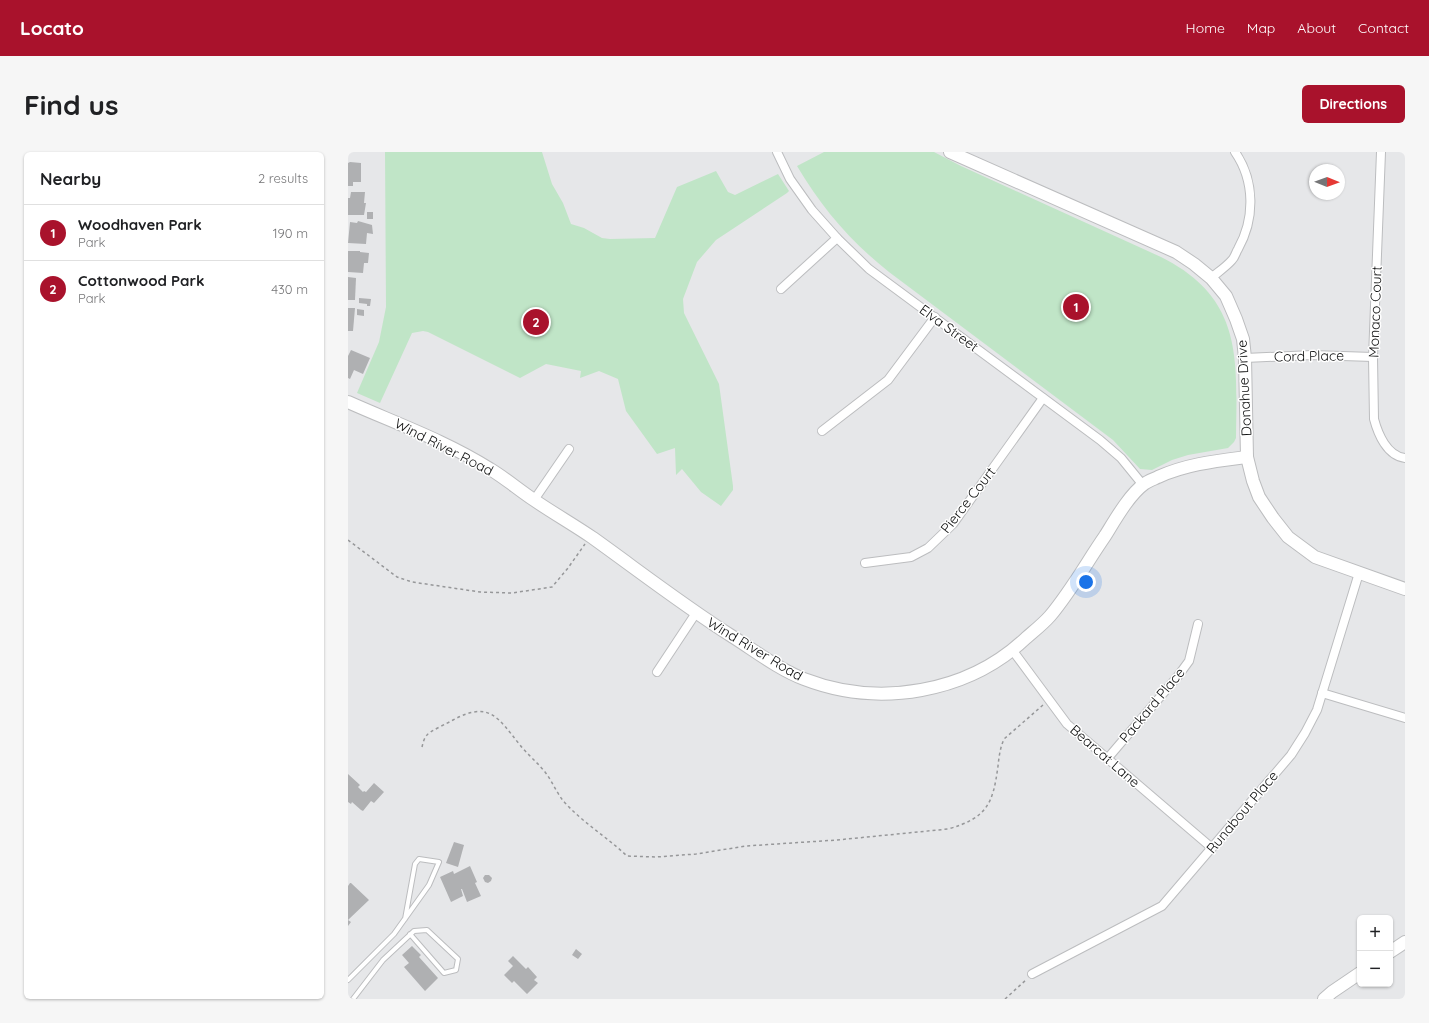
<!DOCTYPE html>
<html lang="en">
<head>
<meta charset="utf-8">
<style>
	body { margin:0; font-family:Quicksand,sans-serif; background:#f6f6f6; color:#202124 }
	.controls { position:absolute; right:12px; bottom:12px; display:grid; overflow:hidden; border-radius:6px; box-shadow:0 1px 3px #0004 }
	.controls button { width:36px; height:36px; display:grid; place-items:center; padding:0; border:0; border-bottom:1px solid #e0e0e0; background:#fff; color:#202124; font:20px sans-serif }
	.compass { position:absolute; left:961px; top:12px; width:36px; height:36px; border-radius:50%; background:#fff; box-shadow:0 1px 3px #0004; rotate:91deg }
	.you { position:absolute; left:738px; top:430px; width:14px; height:14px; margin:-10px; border:3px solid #fff; border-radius:50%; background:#1a73e8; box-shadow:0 0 0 6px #1a73e833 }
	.badge { display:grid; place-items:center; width:26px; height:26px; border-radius:50%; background:#a9122c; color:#fff; font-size:13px; font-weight:700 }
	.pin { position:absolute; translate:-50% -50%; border:2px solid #fff; box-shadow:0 1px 4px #0006 }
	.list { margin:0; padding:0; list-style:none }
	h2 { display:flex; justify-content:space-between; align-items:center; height:52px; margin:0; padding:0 16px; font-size:17px }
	h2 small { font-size:13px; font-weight:400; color:#757577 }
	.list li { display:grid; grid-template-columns:26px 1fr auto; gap:12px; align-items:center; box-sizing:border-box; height:56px; padding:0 16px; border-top:1px solid #e0e0e0 }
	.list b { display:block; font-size:15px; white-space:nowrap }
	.list p { margin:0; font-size:13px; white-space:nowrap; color:#757577 }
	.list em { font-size:13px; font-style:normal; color:#757577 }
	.map { position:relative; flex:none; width:1057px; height:847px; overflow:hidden; border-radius:6px }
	header { display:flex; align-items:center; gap:24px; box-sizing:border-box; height:56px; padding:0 20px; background:#a9122c; color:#fff }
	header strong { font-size:19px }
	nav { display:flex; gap:22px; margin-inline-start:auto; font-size:14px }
	.intro { display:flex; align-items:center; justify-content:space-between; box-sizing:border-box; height:96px; padding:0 24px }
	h1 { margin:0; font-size:28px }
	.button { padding:10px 18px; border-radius:6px; background:#a9122c; color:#fff; font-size:14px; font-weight:700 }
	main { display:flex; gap:24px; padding:0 24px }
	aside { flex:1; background:#fff; border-radius:6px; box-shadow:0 1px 3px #0004 }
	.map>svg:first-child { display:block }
	.green { fill:#c0e5c7 }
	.building { fill:#afb0b2 }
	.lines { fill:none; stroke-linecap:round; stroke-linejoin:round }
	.lane-casing { stroke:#bcbdbf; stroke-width:6 }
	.street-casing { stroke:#bcbdbf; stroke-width:10 }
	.secondary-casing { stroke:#bcbdbf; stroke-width:14 }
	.path { stroke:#969799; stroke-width:1.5; stroke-dasharray:3 3; stroke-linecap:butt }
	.lane { stroke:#fff; stroke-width:4 }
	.street { stroke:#fff; stroke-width:8 }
	.secondary { stroke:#fff; stroke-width:12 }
	.labels { text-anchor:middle; stroke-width:3; stroke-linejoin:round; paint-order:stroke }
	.street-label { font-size:14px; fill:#0f1010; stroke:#fff }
</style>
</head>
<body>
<header>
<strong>Locato</strong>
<nav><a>Home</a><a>Map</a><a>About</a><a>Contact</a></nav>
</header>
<div class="intro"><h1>Find us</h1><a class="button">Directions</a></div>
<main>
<aside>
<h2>Nearby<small>2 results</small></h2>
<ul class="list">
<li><span class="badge">1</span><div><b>Woodhaven Park</b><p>Park</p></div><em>190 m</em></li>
<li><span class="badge">2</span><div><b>Cottonwood Park</b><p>Park</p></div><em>430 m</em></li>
</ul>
</aside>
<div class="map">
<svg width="1057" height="847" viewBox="0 0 1057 847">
	<rect width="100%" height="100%" fill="#e6e7e9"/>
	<g class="green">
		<polygon points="37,0 194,0 204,32 215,51 223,72 236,76 254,86 262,87 307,86 329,35 368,19 380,40 387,43 430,22 441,39 439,41 368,88 349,110 335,147 336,161 371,232 385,334 385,338 373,354 353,340 334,317 328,323 327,296 309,302 278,259 270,227 251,219 232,226 233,219 198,212 172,226 80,180 75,179 64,181 32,251 9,241 31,190 38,155"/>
		<path d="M476 0H586L613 14 813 105C895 146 889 206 888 286L886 290 880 296 840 303 824 308 804 318 792 317 765 288 541 120C502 89 474 56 449 14Z"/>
	</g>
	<g class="building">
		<polygon points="2,10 13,11 13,30 5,30 5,34 0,34 0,11"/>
		<polygon points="3,40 17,40 16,51 18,51 16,63 0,63 0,46 2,46"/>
		<rect x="19" y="60" width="6" height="7"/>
		<polygon points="10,69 24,73 25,82 19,81 18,92 0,91 2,70 9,71"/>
		<polygon points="0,99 12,99 12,100 21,101 20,111 16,111 15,121 0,120"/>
		<polygon points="0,125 8,126 7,148 0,148"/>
		<polygon points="11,146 23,147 22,154 19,154 19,152 11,151"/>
		<polygon points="0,156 7,156 5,179 0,179"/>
		<polygon points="9,157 16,158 16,164 9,163"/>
		<polygon points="3,198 22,206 15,222 6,218 2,227 0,226 0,204"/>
		<polygon points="0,622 12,633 10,635 15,640 16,639 18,640 26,631 36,640 26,651 23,649 15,659 13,658 4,650 3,652 0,650"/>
		<polygon points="106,690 116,693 110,715 98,711"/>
		<polygon points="122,714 129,730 127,731 133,744 119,750 114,737 113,737 115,744 103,750 92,725 105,719 106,722"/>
		<polygon points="137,723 141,723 144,726 143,729 140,731 137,730 135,726"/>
		<polygon points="2,731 3,731 21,748 0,768 3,770 0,774 0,734"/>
		<polygon points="64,794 73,803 71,805 90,826 77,839 56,815 61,811 54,803"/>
		<polygon points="228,797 234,802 230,807 224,803"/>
		<polygon points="165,804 178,817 180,815 189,825 186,828 190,831 179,842 166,829 164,831 156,823 165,814 160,809"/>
	</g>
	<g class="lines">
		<defs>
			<g id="lane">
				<polyline points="0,828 46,782 81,733 91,710 71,707 67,712 57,767"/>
				<polyline points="5,847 35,808 66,779 79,778 110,807 108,818 96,821 62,782"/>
			</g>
			<g id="street">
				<polyline points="429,0 442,27 464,58 489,86 521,117 752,288 773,306 795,333"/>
				<path d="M1033 0 1025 205 1026 267C1030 282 1039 304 1057 306"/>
				<path d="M863 126C870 120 878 115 884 108 887 105 888 100 890 97 907 67 907 29 887 0"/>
				<polyline points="433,137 489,86"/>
				<polyline points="897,206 964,203 1025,205"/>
				<polyline points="474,279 540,228 587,165"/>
				<polyline points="186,348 221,297"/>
				<polyline points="517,411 563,405 580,396 605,372 695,246"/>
				<polyline points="665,499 719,572 864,696"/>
				<polyline points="309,520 348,461"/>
				<polyline points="974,541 1057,566"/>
				<polyline points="759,607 830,524 841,509 850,472"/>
				<polyline points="684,822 814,754 943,603 957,581 969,558 1011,421"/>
			</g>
			<g id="secondary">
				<polyline points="602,0 828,100 846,112 863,126 878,144 888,167 895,187 897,206 899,305 905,329 911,345 925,366 940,385 967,405 1057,437"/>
				<path d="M0 250C47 271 98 289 142 317 157 326 171 338 186 348 205 361 226 373 245 386 291 419 335 453 382 483 406 498 430 517 456 527 531 556 620 541 678 486 686 479 695 472 702 464 723 439 739 410 757 384 767 368 781 343 796 332 800 329 806 327 810 325 839 312 868 309 899 305"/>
				<polyline points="1042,800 1057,790"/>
				<polyline points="976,847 984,840 1012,821"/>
			</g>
		</defs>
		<use href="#lane" class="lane-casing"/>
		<use href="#street" class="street-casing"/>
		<use href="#secondary" class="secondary-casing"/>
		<g class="path">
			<polyline points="0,388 49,425 64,430 132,440 164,441 204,435 220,416 237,392"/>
			<path d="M74 595C75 591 76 586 79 583 82 579 100 571 105 568 142 548 150 566 172 593 179 602 189 610 197 620 205 630 209 643 219 653 237 672 260 686 279 704L308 705 348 702 398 694 489 688 600 677C639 666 645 652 650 614 651 605 652 596 656 587L695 553"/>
			<polyline points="657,847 679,827"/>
		</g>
		<use href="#lane" class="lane"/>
		<use href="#street" class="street"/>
		<use href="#secondary" class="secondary"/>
	</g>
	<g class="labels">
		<g class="street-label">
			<text transform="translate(1027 160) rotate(-88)" y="5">Monaco Court</text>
			<text transform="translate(601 176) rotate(36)" y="5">Elva Street</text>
			<text transform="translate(961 204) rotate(-1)" y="5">Cord Place</text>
			<text transform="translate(896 236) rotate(-93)" y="5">Donahue Drive</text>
			<text transform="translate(96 295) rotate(27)" y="5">Wind River Road</text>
			<text transform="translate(620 348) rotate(-52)" y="5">Pierce Court</text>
			<text transform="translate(407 497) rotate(31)" y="5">Wind River Road</text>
			<text transform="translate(804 553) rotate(-50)" y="5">Packard Place</text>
			<text transform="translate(757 604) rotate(41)" y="5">Bearcat Lane</text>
			<text transform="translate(894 660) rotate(-50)" y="5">Runabout Place</text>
		</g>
	</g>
</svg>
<div class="controls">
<button>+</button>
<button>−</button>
</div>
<svg class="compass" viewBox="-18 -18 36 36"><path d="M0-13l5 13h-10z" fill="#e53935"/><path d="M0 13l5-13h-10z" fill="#757577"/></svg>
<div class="you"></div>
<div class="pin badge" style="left:728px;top:155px">1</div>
<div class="pin badge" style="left:188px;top:170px">2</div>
</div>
</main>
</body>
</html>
